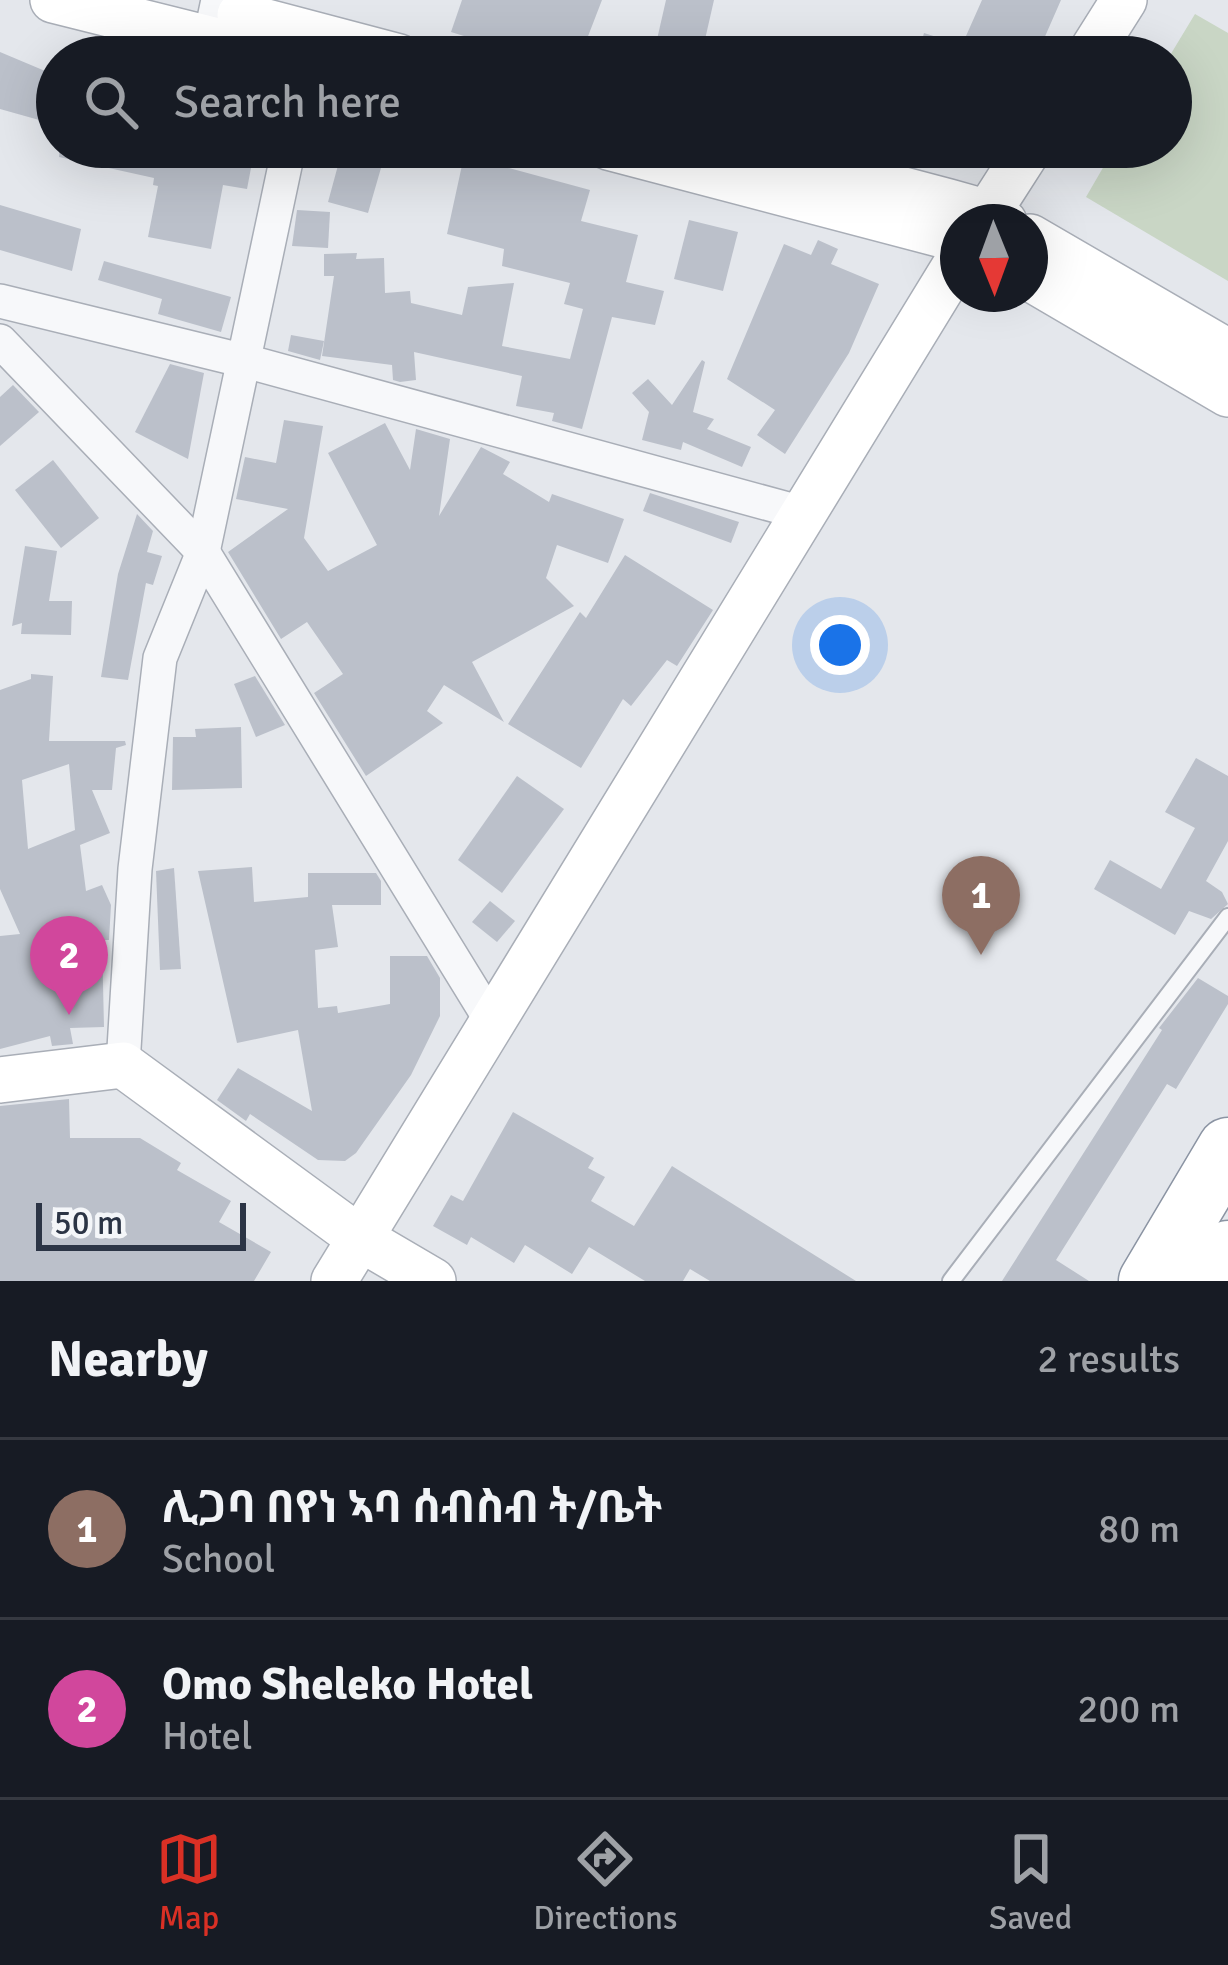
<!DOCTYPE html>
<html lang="en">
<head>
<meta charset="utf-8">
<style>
	body { margin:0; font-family:Signika,"Noto Sans Ethiopic",sans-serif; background:#242831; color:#f1f3f6 }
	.compass { position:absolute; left:940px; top:204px; width:108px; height:108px; border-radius:50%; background:#171b24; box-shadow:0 12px 48px #0002; rotate:179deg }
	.scale { position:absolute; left:36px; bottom:30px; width:210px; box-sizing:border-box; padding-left:12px; border:6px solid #2b3445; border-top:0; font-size:33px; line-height:42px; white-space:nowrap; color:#2b3445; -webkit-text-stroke:9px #f4f6f9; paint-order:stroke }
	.you { position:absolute; left:840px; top:645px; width:42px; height:42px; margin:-30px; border:9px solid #fff; border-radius:50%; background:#1a73e8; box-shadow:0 0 0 18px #1a73e833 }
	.badge { display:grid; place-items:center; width:78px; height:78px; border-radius:50%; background:#d93025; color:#fff; font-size:39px; font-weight:700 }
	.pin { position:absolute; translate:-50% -99px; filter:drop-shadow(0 3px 6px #0008) }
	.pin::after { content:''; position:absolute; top:63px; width:42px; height:36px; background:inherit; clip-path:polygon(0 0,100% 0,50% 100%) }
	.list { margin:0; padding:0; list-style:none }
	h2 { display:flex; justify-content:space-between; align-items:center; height:156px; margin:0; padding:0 48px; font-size:51px }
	h2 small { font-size:39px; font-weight:400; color:#9ea1a6 }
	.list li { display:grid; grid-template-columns:78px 1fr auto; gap:36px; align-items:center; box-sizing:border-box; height:180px; padding:0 48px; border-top:3px solid #363941 }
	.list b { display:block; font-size:45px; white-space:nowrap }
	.list p { margin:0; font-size:39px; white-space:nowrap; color:#9ea1a6 }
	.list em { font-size:39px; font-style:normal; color:#9ea1a6 }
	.icon { flex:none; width:66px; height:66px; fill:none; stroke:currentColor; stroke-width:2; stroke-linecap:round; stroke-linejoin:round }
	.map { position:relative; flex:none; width:1228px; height:1281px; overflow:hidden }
	.search { position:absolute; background:#171b24; box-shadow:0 12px 48px #0002; left:36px; right:36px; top:36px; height:132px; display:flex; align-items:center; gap:30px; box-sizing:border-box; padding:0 42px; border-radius:66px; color:#9ea1a6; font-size:45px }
	.sheet { height:516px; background:#171b24 }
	nav { display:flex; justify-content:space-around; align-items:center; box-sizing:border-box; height:168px; border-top:3px solid #363941; background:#171b24; font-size:33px; color:#9ea1a6 }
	nav a { display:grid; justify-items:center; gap:6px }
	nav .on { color:#d93025 }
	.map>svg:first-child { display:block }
	.green { fill:#c9d6c5 }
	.building { fill:#bbc0ca; fill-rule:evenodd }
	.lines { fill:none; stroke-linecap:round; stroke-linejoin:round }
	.lane-casing { stroke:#a9aeb7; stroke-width:20 }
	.street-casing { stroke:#a9aeb7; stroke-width:36 }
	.secondary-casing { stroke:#a9aeb7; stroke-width:48 }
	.highway-casing { stroke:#8b94a3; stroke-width:63 }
	.lane { stroke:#f7f8fa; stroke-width:16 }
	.street { stroke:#f7f8fa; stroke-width:33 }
	.secondary { stroke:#fff; stroke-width:45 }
	.highway { stroke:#fff; stroke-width:60 }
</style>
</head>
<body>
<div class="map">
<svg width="1228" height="1281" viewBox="0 0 1228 1281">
	<rect width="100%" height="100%" fill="#e4e7ec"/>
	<polygon class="green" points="1195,14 1228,33 1228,281 1086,197 1115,147 1171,147 1169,57"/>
	<g class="building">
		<polygon points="462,0 602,0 580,57 552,57 518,47 516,52 451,32"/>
		<polygon points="666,0 714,0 701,57 653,57"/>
		<polygon points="982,0 1061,0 1036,57 917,57 924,33 962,45"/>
		<polygon points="0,52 57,76 57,125 0,109"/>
		<polygon points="60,147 255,147 247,189 223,185 211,249 148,237 158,186 153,185 154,178 59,157"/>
		<polygon points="343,147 375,147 373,158 383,161 368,213 328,202"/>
		<polygon points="464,156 590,190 581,221 638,235 626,282 664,291 655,325 612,317 582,429 552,421 554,413 516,406 522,376 414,352 416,380 400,382 393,380 392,365 322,356 334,276 324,276 324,254 357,253 356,259 384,258 385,293 410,291 411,303 462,315 468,287 514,283 502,346 570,359 583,309 564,304 570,283 502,266 504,249 447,234"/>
		<polygon points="0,205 81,229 72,271 0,250"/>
		<polygon points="297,210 330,212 328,248 292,246"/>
		<polygon points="689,220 738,232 723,291 674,279"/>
		<polygon points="818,240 838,249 831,264 879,284 849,353 785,454 757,435 775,410 727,379 784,244 811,255"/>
		<polygon points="104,261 231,297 221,332 158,314 162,299 98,280"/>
		<polygon points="291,335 324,341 320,360 288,351"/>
		<polygon points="702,360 705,362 693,412 714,419 707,429 751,447 742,467 683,442 681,450 642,440 649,412 632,393 648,379 672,405"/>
		<polygon points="170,364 204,373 188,459 135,432"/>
		<polygon points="13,385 39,412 0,446 0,397"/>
		<polygon points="284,420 323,426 304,538 328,571 377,545 328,453 385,423 410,470 416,429 450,439 439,516 481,447 510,462 503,474 549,502 552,494 624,519 608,563 557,545 546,578 574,606 472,662 504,722 444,685 427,711 443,723 366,776 314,693 343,674 307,622 281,639 228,552 288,509 236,499 245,457 276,463"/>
		<polygon points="53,460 99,518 61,548 15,490"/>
		<polygon points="650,493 739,522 731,543 643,511"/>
		<polygon points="137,514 153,531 147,552 162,556 153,585 146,583 128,680 101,677 118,574"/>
		<polygon points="25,546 57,551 49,601 72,601 71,635 21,634 22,623 12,626"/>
		<polygon points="625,555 713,610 677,666 667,660 631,706 623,699 581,768 508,724 580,612 586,618"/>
		<path d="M31 674 53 676 49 741H125L126 745 116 748 112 790H92L110 833 80 845 86 891 102 885 111 905 109 940H102L104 1027 70 1028 73 1044 52 1046 50 1036 0 1049V936L20 934 0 889V690L31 679ZM69 764 75 830 28 849 22 780Z"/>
		<polygon points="255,676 285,725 256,737 234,684"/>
		<polygon points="241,727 242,788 172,790 173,737 196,737 195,729"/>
		<polygon points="1196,758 1228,776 1228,841 1206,881 1222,892 1228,904 1211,919 1189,911 1175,935 1094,889 1110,860 1161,889 1195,828 1165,812"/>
		<polygon points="517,776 564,809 502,893 458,860"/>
		<polygon points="252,867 254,902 308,897 308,873 376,873 381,881 381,905 332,905 338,947 315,950 318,1008 337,1006 338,1013 390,1004 390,956 427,956 440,978 440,1016 411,1075 356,1153 345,1161 318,1160 250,1114 246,1121 217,1100 238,1068 312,1111 298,1030 237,1043 198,871"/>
		<polygon points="174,868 181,969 160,970 156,871"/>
		<polygon points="490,901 515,921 497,942 472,922"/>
		<polygon points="1198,978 1228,996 1228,1004 1176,1089 1167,1084 1056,1260 1089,1281 1002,1281 1162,1030 1159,1028"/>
		<polygon points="69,1099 70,1138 140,1138 181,1163 177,1170 231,1201 219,1222 271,1252 254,1281 0,1281 0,1106"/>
		<polygon points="513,1112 594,1158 588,1168 605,1177 591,1201 634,1226 672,1166 856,1281 710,1281 690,1269 683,1281 645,1281 589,1247 572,1274 525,1245 514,1263 471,1237 467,1245 433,1226 451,1195 463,1201"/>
	</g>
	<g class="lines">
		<defs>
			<polyline id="lane" points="951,1281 1228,917"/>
			<g id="street">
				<polyline points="210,38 218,0"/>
				<polyline points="0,301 245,361 806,514"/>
				<polyline points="0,341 203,552 492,1022"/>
				<polyline points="123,1065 135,869 160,658 203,552 289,147"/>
			</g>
			<g id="secondary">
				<polyline points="53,0 281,57"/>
				<polyline points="240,15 399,57"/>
				<polyline points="1088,57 1124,0"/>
				<polyline points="608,147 958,239"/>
				<polyline points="741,147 949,202 988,213 1004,222"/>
				<polyline points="982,222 1030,147"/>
				<polyline points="1030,237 1228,352"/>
				<polyline points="1030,278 1228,394"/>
				<polyline points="0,1080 123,1065 358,1237 433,1281"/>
				<polyline points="334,1281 958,261"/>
			</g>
			<g id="highway">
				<polyline points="1149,1281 1228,1148"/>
				<polyline points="1209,1281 1228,1251"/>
			</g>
		</defs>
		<use href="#lane" class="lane-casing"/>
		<use href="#street" class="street-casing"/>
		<use href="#secondary" class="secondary-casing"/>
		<use href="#highway" class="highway-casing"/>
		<use href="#lane" class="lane"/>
		<use href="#street" class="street"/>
		<use href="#secondary" class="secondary"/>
		<use href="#highway" class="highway"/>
	</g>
</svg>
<svg class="compass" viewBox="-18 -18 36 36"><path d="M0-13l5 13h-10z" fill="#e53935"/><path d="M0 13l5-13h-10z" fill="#9ea1a6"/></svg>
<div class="scale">50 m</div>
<div class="you"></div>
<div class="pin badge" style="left:981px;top:955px;background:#8d6e63">1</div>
<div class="pin badge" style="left:69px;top:1015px;background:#d1479c">2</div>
<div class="search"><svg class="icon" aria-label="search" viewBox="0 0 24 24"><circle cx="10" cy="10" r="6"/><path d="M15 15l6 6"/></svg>Search here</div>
</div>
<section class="sheet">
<h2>Nearby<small>2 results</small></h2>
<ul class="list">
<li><span class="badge" style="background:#8d6e63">1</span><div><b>ሊጋባ በየነ ኣባ ሰብስብ ት/ቤት</b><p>School</p></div><em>80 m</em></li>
<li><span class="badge" style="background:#d1479c">2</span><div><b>Omo Sheleko Hotel</b><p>Hotel</p></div><em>200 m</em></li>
</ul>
</section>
<nav>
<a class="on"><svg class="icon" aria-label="map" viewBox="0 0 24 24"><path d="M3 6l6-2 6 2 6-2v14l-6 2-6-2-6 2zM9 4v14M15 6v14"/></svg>Map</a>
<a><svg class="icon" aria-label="directions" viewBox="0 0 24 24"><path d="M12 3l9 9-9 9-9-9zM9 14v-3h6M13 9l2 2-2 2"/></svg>Directions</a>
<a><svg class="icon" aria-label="saved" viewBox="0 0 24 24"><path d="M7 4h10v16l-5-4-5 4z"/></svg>Saved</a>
</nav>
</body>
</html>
